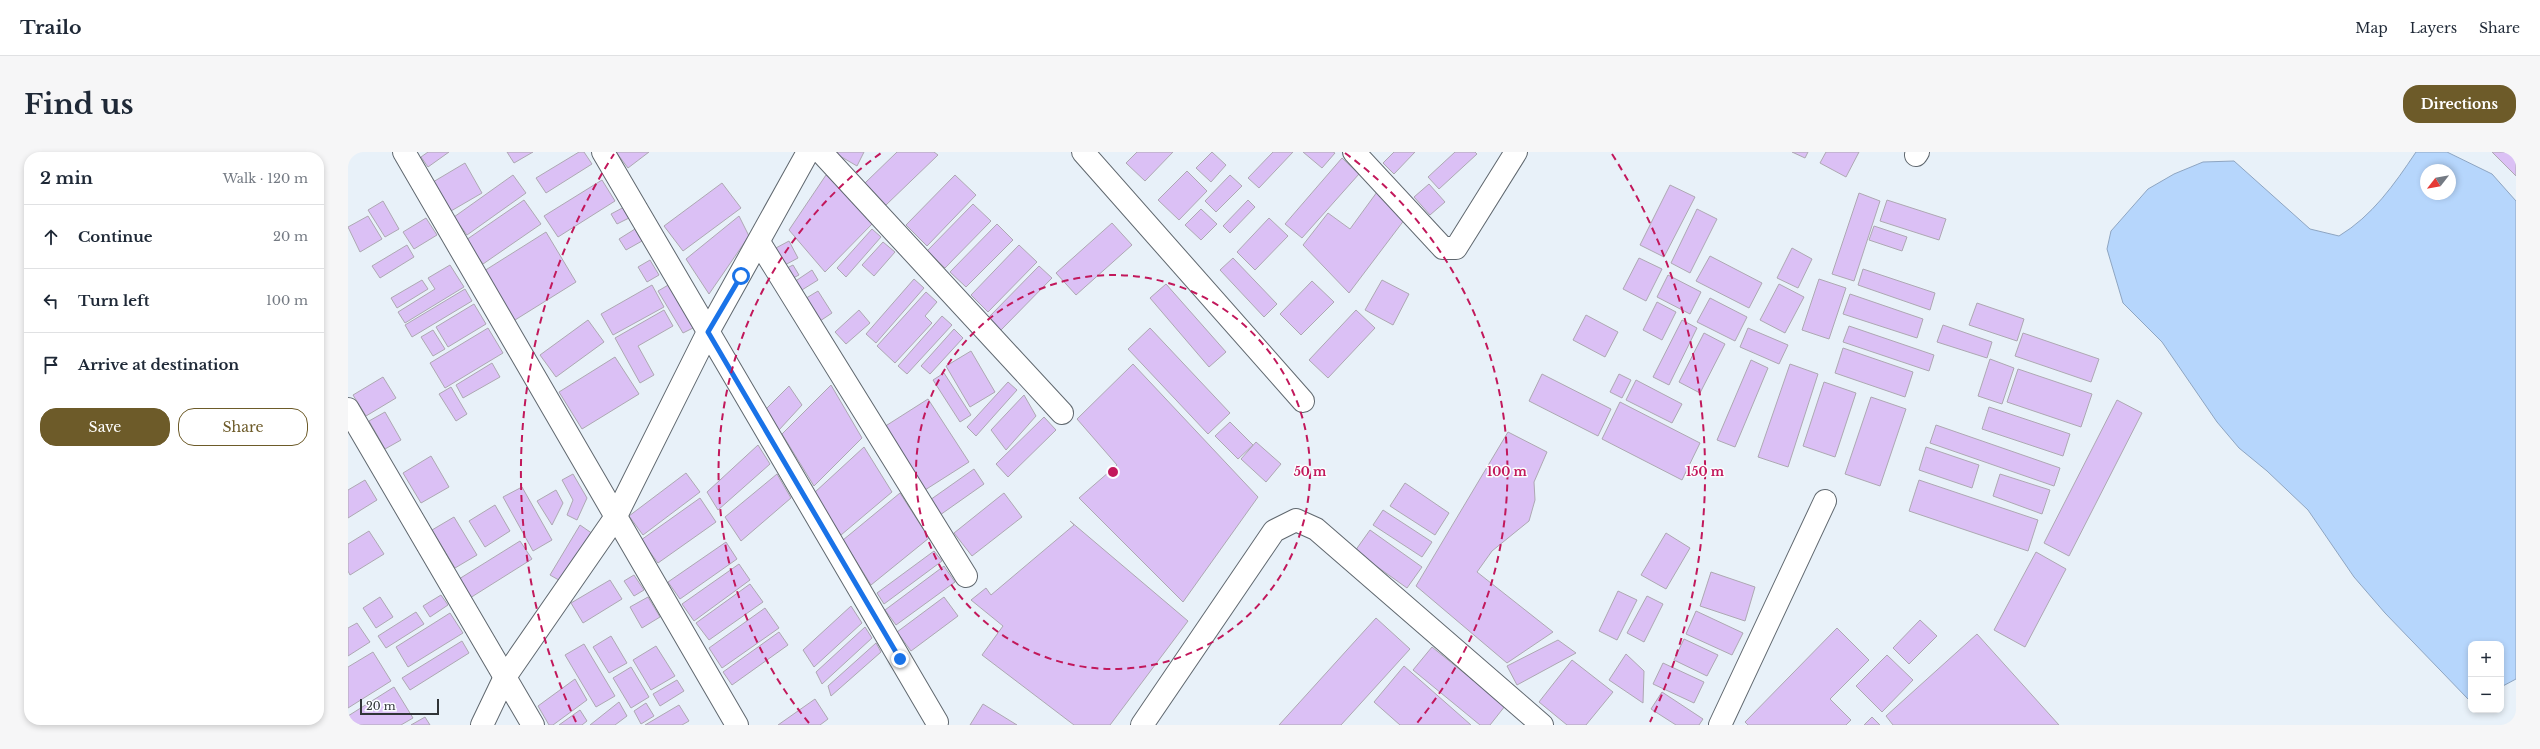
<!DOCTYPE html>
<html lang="en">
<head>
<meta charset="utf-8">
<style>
	body { margin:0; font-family:"Libre Baskerville",serif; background:#f6f6f7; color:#1f2937 }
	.controls { position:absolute; right:12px; bottom:12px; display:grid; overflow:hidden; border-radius:8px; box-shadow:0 2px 6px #0003 }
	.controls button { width:36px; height:36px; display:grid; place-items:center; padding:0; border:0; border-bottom:1px solid #e0e1e3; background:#fff; color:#1f2937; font:20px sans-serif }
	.compass { position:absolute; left:2072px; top:12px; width:36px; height:36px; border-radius:50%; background:#fff; box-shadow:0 2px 6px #0003; rotate:239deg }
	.scale { position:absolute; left:12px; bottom:10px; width:79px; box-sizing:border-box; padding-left:4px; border:2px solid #303437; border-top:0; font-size:11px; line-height:14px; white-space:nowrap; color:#303437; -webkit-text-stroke:3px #fbfdff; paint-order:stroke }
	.stop { position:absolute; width:12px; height:12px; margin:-9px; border:3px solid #1a73e8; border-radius:50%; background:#fff }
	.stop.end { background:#1a73e8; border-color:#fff; box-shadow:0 1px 4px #0008 }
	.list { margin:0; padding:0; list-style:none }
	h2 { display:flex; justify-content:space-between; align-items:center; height:52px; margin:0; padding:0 16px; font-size:17px }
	h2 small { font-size:13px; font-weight:400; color:#747a83 }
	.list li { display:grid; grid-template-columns:26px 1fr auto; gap:12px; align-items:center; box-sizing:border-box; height:64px; padding:0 16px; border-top:1px solid #e0e1e3 }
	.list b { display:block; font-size:15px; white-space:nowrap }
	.list em { font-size:13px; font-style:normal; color:#747a83 }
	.actions { display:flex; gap:8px; padding:12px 16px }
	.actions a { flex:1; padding:9px 0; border:1px solid #6d5b29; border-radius:16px; text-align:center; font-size:14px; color:#6d5b29 }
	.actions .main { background:#6d5b29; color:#fff }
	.icon { flex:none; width:22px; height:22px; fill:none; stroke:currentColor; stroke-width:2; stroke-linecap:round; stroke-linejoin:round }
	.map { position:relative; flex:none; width:2168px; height:573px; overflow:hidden; border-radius:16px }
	header { display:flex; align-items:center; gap:24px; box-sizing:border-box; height:56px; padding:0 20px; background:#fff; border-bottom:1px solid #e0e1e3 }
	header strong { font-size:19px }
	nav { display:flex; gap:22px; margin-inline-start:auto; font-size:14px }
	.intro { display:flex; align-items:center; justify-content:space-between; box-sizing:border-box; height:96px; padding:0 24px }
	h1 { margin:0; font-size:28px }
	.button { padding:10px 18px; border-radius:16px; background:#6d5b29; color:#fff; font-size:14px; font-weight:700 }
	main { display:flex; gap:24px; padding:0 24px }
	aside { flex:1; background:#fff; border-radius:16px; box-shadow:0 2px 6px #0003 }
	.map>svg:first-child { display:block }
	.water { fill:#b6d6fc; stroke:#8ea5c1; fill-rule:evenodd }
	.building { fill:#dbc0f5; stroke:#ada8b2 }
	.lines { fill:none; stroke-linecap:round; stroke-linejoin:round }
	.street-casing { stroke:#60686f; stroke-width:24 }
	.street { stroke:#fff; stroke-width:22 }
	.route { stroke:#1a73e8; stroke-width:5 }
	.ring { fill:none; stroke:#c2185b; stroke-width:2; stroke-dasharray:7 5 }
	.centre { fill:#c2185b; stroke:#fbfdff; stroke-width:2 }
	.ring-label { font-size:12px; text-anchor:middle; font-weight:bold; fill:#c2185b; stroke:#fbfdff; stroke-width:3; stroke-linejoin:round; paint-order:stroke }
</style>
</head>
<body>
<header>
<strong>Trailo</strong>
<nav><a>Map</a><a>Layers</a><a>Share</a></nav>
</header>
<div class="intro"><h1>Find us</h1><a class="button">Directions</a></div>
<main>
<aside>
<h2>2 min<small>Walk · 120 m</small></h2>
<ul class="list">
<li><svg class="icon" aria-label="ahead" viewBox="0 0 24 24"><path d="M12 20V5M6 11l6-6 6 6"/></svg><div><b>Continue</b></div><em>20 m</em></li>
<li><svg class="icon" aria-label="left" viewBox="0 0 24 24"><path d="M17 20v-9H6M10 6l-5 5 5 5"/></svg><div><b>Turn left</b></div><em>100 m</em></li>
<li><svg class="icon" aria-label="arrive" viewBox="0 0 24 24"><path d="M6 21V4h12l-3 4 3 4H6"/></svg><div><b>Arrive at destination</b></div></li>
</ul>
<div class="actions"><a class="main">Save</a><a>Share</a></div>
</aside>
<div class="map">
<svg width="2168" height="573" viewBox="0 0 2168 573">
	<rect width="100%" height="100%" fill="#e8f1f9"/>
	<path class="water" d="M2068 0H2099L2144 22 2168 49V527L2153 535V492H2123V547H2120L2037 461 2006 425 1960 358 1919 319 1891 296 1869 270 1814 190 1775 151 1759 97 1763 79 1800 37 1826 22 1855 10 1886 9 1962 77 1991 84C2024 64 2046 33 2068 0ZM2078 18H2102V42H2078Z"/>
	<g class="building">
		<polygon points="80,0 101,0 80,15 73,5"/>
		<polygon points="159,0 185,0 166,11"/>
		<polygon points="231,0 236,0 244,12 198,41 188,26"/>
		<polygon points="268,0 301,0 280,16"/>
		<polygon points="485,0 516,0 509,14"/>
		<polygon points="549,0 586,0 590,3 538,53 517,31"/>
		<polygon points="789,0 825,0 797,29 778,11"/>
		<polygon points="864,0 878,13 863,30 848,16"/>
		<polygon points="925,0 945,0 911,36 900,26"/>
		<polygon points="955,0 985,0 987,1 974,16"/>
		<polygon points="1046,0 1067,0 1046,22 1035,11"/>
		<polygon points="1107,0 1127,0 1129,2 1091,37 1080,25"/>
		<polygon points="1444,0 1460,0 1457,6"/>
		<polygon points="1478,0 1511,0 1498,25 1472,11"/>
		<polygon points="2144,0 2168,0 2168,24"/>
		<polygon points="994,6 1011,22 954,86 937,72"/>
		<polygon points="117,11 134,41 103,59 85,30"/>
		<polygon points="839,19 859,39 831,68 810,48"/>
		<polygon points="165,23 178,41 119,83 106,65"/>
		<polygon points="478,23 526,70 477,120 441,78"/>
		<polygon points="607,23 628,43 579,94 558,73"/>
		<polygon points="882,23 894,34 868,60 857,49"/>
		<polygon points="254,28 267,49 210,85 196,64"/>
		<polygon points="374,31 393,56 335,99 316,74"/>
		<polygon points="1081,32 1097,50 1082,63 1066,45"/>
		<polygon points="1322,33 1347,45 1316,105 1292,93"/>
		<polygon points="1029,40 1060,63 1001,141 955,93 980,61 1002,77"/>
		<polygon points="1511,41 1532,49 1506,129 1484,122"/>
		<polygon points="176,48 193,72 135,112 118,88"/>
		<polygon points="900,48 907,55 882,81 875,74"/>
		<polygon points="1539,48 1598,67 1591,88 1532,69"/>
		<polygon points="35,49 51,77 37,85 20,58"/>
		<polygon points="625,52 643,69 597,116 579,99"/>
		<polygon points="278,54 283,65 269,72 263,62"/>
		<polygon points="853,57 869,72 853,88 837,73"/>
		<polygon points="1349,57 1369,67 1342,121 1323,111"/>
		<polygon points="20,64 34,87 12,100 0,75"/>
		<polygon points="391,64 401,84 361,142 338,107"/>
		<polygon points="78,66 89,83 66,97 55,80"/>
		<polygon points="921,66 940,84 907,118 889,100"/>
		<polygon points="764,71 784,93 728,143 708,121"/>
		<polygon points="649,72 665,88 618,135 602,120"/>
		<polygon points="1526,74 1559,85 1554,99 1521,88"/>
		<polygon points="287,77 294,89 278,98 271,87"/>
		<polygon points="524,77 533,85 498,125 489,116"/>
		<polygon points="198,80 228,130 167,168 136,119"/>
		<polygon points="441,89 450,106 435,114 426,97"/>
		<polygon points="535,90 547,100 526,124 514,113"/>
		<polygon points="59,93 66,105 32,126 24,114"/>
		<polygon points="671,93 689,110 640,160 623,143"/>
		<polygon points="1444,96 1464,107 1450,136 1429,126"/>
		<polygon points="1362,104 1414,131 1401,156 1348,129"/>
		<polygon points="885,106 929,152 916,165 872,118"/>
		<polygon points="1291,106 1314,117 1298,149 1275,137"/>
		<polygon points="302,108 311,123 299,130 290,115"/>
		<polygon points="102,113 116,135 57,171 50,160 87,137 80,126"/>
		<polygon points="445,113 451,123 443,127 437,117"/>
		<polygon points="691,114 704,126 653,178 640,166"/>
		<polygon points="1515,117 1587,141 1582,158 1510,133"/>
		<polygon points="464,118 470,128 449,141 443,132"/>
		<polygon points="1320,123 1353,140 1342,162 1309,145"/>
		<polygon points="566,127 576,136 528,191 518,182"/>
		<polygon points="1471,127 1498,136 1481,187 1454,178"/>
		<polygon points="74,128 80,137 49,156 43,146"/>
		<polygon points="1034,128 1061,142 1045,173 1017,158"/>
		<polygon points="964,129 986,150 953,183 932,162"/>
		<polygon points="322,132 347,175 335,181 310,139"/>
		<polygon points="818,132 878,200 861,215 802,146"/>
		<polygon points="1431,132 1456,145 1437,181 1412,168"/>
		<polygon points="304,133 316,155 265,183 253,162"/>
		<polygon points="117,137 124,149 64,185 57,173"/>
		<polygon points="470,139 484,161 469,171 455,148"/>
		<polygon points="578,140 589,150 577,164 584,171 547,211 529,194"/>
		<polygon points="1502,142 1575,167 1569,186 1495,162"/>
		<polygon points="1362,146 1399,165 1387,189 1349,170"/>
		<polygon points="1309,150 1328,160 1314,188 1295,178"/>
		<polygon points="1629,151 1676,167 1669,189 1621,173"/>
		<polygon points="126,152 138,172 100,195 88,175"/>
		<polygon points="316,158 325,174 290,194 306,223 292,231 267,186"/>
		<polygon points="511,158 522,171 498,192 487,180"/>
		<polygon points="1008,158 1027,176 980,226 961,208"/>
		<polygon points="1238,163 1270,180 1257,205 1225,188"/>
		<polygon points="594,164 604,173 559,222 550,214"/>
		<polygon points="240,168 256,190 208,225 192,203"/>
		<polygon points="1334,168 1349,176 1321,233 1305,225"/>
		<polygon points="1595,173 1644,190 1639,206 1589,190"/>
		<polygon points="1501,174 1586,203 1581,219 1495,190"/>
		<polygon points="140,176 155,201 97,236 82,211"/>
		<polygon points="802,176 882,261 860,282 780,197"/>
		<polygon points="1400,176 1440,193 1431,212 1392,195"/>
		<polygon points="606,177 615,186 582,222 573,214"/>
		<polygon points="85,178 97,197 85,204 73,185"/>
		<polygon points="1356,181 1377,192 1352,241 1331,230"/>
		<polygon points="1675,181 1751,207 1743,230 1667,204"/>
		<polygon points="1495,196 1565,220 1557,245 1487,221"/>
		<polygon points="623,199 647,240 622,255 598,214"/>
		<polygon points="267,205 291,242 234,277 211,240"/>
		<polygon points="1642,207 1666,216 1654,252 1630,244"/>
		<polygon points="1403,208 1420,216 1387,295 1369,288"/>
		<polygon points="144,211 152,225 115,246 108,233"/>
		<polygon points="785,212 910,345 835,450 731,346 769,313 729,267"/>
		<polygon points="1442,212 1470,222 1440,315 1410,305"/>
		<polygon points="1670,217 1744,242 1733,275 1659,250"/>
		<polygon points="596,221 623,263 612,270 585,228"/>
		<polygon points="1194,222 1263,257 1250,284 1181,249"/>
		<polygon points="1271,222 1283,228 1274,246 1262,240"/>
		<polygon points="35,225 48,246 18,264 5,243"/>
		<polygon points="1288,228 1334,252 1324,271 1278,248"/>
		<polygon points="660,230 669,238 628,284 619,275"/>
		<polygon points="1476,230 1508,241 1487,305 1455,294"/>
		<polygon points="483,233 514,286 466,334 434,282"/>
		<polygon points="441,234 454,253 431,278 418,257"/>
		<polygon points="103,235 119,262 108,269 91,242"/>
		<polygon points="676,243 688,264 658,298 643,278"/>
		<polygon points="1523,245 1558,257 1532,334 1497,322"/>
		<polygon points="580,247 621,310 577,338 536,275"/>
		<polygon points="1769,248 1794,261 1721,404 1696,391"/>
		<polygon points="1272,250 1352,291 1334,328 1254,287"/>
		<polygon points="1641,255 1722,282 1715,304 1634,277"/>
		<polygon points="37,260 53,288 37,297 21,269"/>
		<polygon points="696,265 708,278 660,325 648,312"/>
		<polygon points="882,270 905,293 890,307 867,284"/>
		<polygon points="1588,273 1712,316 1706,334 1582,291"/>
		<polygon points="1160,280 1199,300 1186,330 1187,348 1181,369 1144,399 1129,420 1205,480 1159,511 1068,434"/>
		<polygon points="908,290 933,312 918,330 893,307"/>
		<polygon points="410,293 422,312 370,358 359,340"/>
		<polygon points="516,295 544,340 493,383 466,341"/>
		<polygon points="1578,295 1631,313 1624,336 1571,318"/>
		<polygon points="83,304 101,335 73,351 55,321"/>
		<polygon points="626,317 636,332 592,363 582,348"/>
		<polygon points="338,321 352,340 295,383 281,364"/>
		<polygon points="225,322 239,346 229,368 219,363 225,348 214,328"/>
		<polygon points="429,322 443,346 393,389 377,365"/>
		<polygon points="1652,322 1702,338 1694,362 1645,344"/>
		<polygon points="17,328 29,348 0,366 0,338"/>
		<polygon points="1571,328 1690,368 1680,399 1561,359"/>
		<polygon points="1057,331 1101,361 1087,383 1042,354"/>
		<polygon points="174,335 204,388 185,399 155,345"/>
		<polygon points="208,338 215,351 204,373 189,349"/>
		<polygon points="552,341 581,386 523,433 495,388"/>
		<polygon points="656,341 674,365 624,404 606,381"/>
		<polygon points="352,346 368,370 310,411 293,388"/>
		<polygon points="147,353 162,379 137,395 121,369"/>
		<polygon points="1035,358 1084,390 1074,405 1025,373"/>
		<polygon points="106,365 129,403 107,416 84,378"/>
		<polygon points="722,369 840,469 762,573 726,573 634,503 655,474 623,448 638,436 643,443 726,373"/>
		<polygon points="232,373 245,382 216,431 202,423"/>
		<polygon points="1022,378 1074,415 1059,436 1007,399"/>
		<polygon points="21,379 36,402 2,423 0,419 0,392"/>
		<polygon points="1318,381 1342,396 1318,437 1293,423"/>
		<polygon points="172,389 184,407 122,446 111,427"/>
		<polygon points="378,390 389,407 332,447 320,430"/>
		<polygon points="586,399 594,409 536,452 529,441"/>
		<polygon points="1688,400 1718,417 1677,495 1646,478"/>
		<polygon points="391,412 402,428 346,469 334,452"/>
		<polygon points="596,414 607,430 548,473 537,458"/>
		<polygon points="1363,420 1407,435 1397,469 1352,454"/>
		<polygon points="286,423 296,438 286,444 276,429"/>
		<polygon points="262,428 274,447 235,471 223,451"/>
		<polygon points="402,432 415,450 361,488 348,471"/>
		<polygon points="1270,439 1289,448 1269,488 1251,479"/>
		<polygon points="93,443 100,453 82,465 75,454"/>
		<polygon points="1299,444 1315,452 1296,490 1279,481"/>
		<polygon points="32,445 45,465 28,476 15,456"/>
		<polygon points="300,445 312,465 294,476 282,455"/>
		<polygon points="596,445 610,464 563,499 549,480"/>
		<polygon points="503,454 514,471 466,515 455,498"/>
		<polygon points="417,456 431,476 374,516 361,496"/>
		<polygon points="1348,459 1395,481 1384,503 1338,482"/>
		<polygon points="68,460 76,472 38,496 30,484"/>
		<polygon points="102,461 115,481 60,515 48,495"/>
		<polygon points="1028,466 1062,497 993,573 931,573"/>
		<polygon points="1572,468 1589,484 1561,512 1545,496"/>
		<polygon points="9,471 22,490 0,504 0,476"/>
		<polygon points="517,475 524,486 474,532 468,520"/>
		<polygon points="1489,476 1521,508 1482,547 1503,568 1498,573 1400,573 1397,570"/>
		<polygon points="431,480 440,493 384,533 375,520"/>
		<polygon points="1629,482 1711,573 1545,573 1538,564"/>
		<polygon points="263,484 279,511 261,521 245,495"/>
		<polygon points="1336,487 1370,503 1359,524 1326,508"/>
		<polygon points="1210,488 1228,501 1169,533 1159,514"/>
		<polygon points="114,489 121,501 62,538 54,526"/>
		<polygon points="528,491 533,500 483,544 480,534"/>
		<polygon points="236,492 267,544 248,555 217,503"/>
		<polygon points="308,494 327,524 303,538 285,508"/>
		<polygon points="1084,495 1157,554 1142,573 1132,573 1065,518"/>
		<polygon points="25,500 43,529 0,556 0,515"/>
		<polygon points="1278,502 1296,519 1295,551 1261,528"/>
		<polygon points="1539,503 1565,528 1534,560 1508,534"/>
		<polygon points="1224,508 1265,540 1238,573 1219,573 1191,550"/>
		<polygon points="1315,511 1356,530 1346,551 1305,532"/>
		<polygon points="1056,514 1123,573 1052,573 1026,550"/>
		<polygon points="283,515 301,545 283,556 265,526"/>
		<polygon points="227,527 239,548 205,573 201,573 190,554"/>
		<polygon points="329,528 336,539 312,554 305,542"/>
		<polygon points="46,535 65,566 53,573 0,573 0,564"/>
		<polygon points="1314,540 1355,567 1351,573 1328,573 1303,557"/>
		<polygon points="467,547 480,567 472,573 430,573"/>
		<polygon points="271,550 279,564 267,573 242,573"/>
		<polygon points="298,551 306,564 293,572 286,559"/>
		<polygon points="635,552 669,573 622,573"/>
		<polygon points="331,553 341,569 334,573 297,573"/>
		<polygon points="232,558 239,569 234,573 211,573"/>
		<polygon points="77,565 82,573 63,573"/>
		<polygon points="1524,565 1532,573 1516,573"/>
	</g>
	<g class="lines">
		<defs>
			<g id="street">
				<polyline points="56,0 389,573"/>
				<polyline points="255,0 589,570"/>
				<polyline points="473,0 714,261"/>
				<polyline points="735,0 955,249"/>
				<polyline points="1006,0 1095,96 1108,96 1168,0"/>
				<polyline points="1568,3 1570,0"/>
				<polyline points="411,90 618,424"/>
				<polyline points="0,257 185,573"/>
				<polyline points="134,573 157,525 267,366 360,180 460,0"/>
				<polyline points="794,573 926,379 948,368 968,377 1194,573"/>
				<polyline points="1372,573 1477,349"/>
			</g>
		</defs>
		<use href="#street" class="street-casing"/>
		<use href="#street" class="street"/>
	</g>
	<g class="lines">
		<polyline class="route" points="393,124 360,180 552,507"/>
	</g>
	<g class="ring">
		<circle cx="765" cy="320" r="197"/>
		<path d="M461 571A394 394 0 0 1 533 1M997 1A394 394 0 0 1 1069 571"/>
		<path d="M228 570A592 592 0 0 1 266 2M1264 2A592 592 0 0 1 1302 570"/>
	</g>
	<circle cx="765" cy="320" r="6" class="centre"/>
	<g class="ring-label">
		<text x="962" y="324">50 m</text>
		<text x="1159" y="324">100 m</text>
		<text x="1357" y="324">150 m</text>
	</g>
</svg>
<div class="controls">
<button>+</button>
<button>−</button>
</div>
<svg class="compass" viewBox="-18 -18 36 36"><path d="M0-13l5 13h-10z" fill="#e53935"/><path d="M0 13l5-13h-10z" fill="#747a83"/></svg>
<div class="scale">20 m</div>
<div class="stop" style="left:393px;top:124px"></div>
<div class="stop end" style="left:552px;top:507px"></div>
</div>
</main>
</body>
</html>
